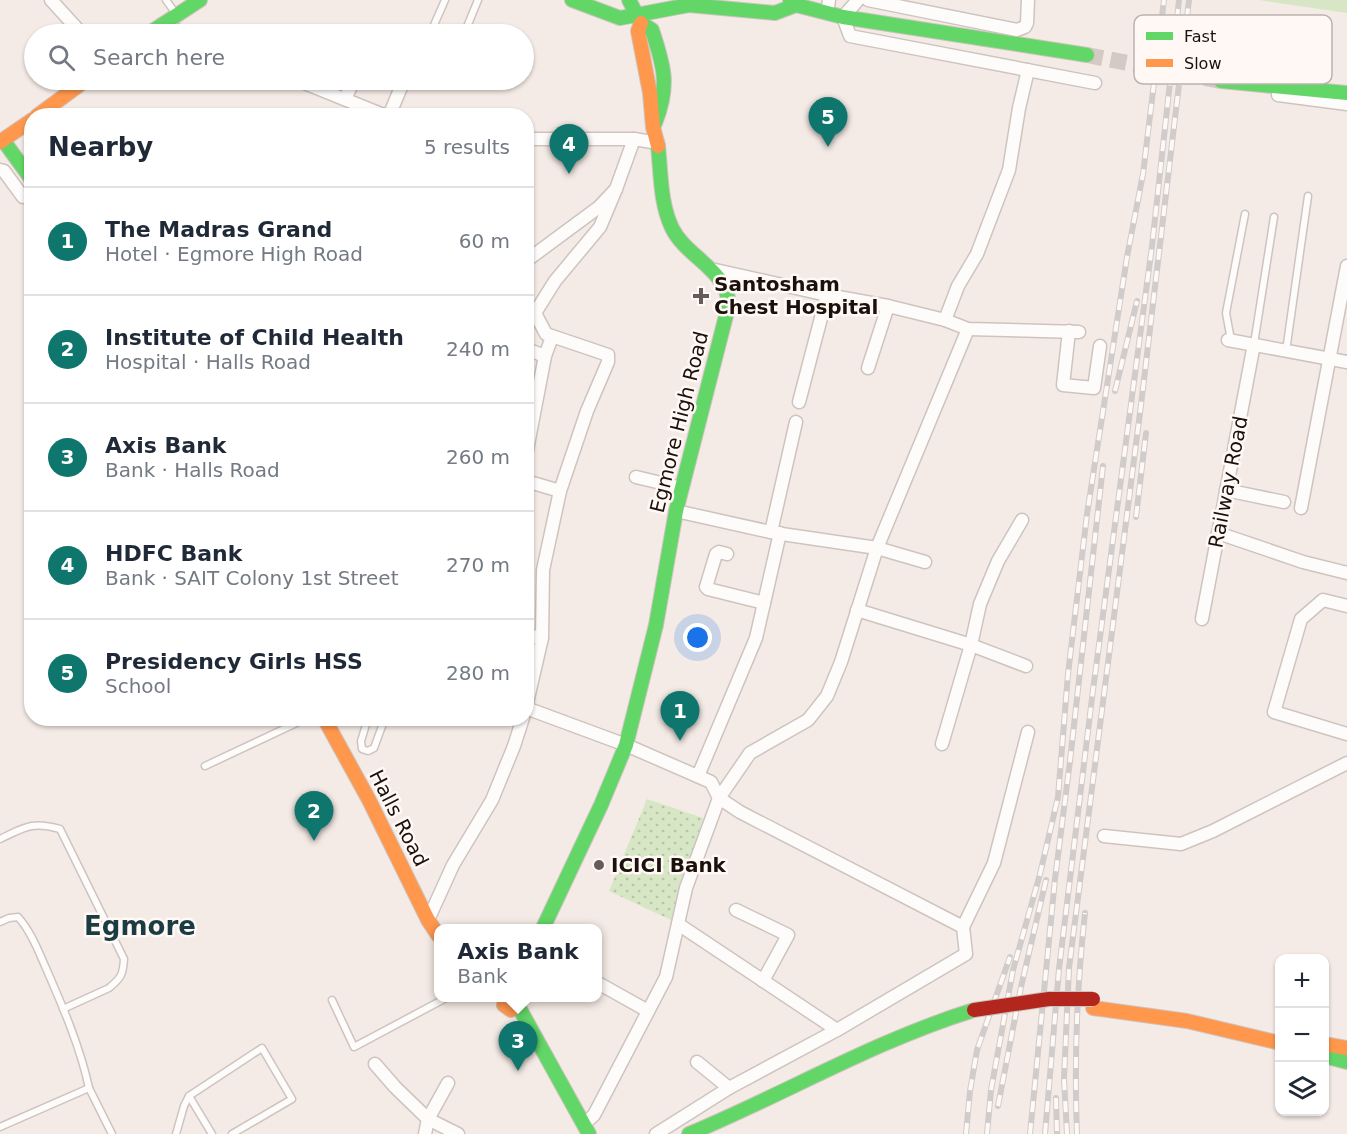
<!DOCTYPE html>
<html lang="en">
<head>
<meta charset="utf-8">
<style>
	body { margin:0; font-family:"DejaVu Sans",sans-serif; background:#f2f2f3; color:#1f2937 }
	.controls { position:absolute; right:18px; bottom:18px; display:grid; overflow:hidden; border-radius:12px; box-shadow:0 2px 4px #0004 }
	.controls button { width:54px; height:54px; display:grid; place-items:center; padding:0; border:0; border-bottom:2px solid #e0e1e3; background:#fff; color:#1f2937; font:30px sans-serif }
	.you { position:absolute; left:698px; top:638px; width:21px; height:21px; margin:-15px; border:4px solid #fff; border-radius:50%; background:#1a73e8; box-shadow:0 0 0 9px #1a73e833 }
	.badge { display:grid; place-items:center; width:39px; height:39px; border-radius:50%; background:#0f766e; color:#fff; font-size:20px; font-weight:700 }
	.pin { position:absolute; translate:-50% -50px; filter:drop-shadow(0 2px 3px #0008) }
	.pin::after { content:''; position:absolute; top:32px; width:21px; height:18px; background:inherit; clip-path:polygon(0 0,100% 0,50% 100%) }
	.popup { position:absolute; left:434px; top:924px; width:168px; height:78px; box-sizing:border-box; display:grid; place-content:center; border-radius:12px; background:#fff; filter:drop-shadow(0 2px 4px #0005); font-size:20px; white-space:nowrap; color:#747a83 }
	.popup b { font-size:22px; color:#1f2937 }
	.popup::after { content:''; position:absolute; left:50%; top:100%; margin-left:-12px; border:12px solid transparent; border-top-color:#fff }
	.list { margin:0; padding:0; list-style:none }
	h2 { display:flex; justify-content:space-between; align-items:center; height:78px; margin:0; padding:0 24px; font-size:26px }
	h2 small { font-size:20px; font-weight:400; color:#747a83 }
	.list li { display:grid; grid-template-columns:39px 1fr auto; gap:18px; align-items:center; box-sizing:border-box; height:108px; padding:0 24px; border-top:2px solid #e0e1e3 }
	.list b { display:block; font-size:22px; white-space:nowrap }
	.list p { margin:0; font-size:20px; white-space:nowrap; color:#747a83 }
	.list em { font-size:20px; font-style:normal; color:#747a83 }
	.icon { flex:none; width:33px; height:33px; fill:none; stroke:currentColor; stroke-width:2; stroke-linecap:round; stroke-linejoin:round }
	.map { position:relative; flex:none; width:1347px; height:1134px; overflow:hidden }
	.search { position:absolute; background:#fff; box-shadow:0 2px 4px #0004; left:24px; top:24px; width:510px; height:66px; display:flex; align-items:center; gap:15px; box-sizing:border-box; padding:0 21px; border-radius:33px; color:#747a83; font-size:22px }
	.panel { position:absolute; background:#fff; box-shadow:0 2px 4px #0004; left:24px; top:108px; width:510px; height:618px; border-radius:24px }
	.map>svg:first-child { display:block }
	.park { fill:url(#park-dots) }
	.garden { fill:#d7e6c4 }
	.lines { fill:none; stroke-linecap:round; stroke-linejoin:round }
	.secondary-tunnel { stroke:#d4cac5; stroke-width:16; stroke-dasharray:16 8; stroke-linecap:butt }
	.lane-casing { stroke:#cec4bf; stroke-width:9 }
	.street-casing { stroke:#cec4bf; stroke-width:15 }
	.fast-casing { stroke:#cec4bf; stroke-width:16 }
	.slow-casing { stroke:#cec4bf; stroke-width:16 }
	.lane { stroke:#fefcfb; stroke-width:6 }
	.street { stroke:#fefcfb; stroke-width:12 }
	.fast { stroke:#63d668; stroke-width:14 }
	.slow { stroke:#ff974d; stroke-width:14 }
	.rail-casing { stroke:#cfcccb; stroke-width:6 }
	.rail { stroke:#fff8f5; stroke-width:4; stroke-dasharray:11; stroke-linecap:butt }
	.jam-bridge-casing { stroke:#cec4bf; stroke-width:16; stroke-linecap:butt }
	.jam-bridge { stroke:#b3261e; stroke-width:14 }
	.poi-dot { fill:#675d58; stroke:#fff8f5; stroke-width:2 }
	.labels { text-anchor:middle; stroke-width:5; stroke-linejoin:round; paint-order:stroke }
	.poi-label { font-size:20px; font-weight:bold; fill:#1b110c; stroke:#fff8f5; text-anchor:start }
	.street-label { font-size:20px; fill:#1b110c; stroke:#fff8f5 }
	.district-label { font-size:26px; font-weight:bold; fill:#1b3c41; stroke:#fff8f5 }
	.key { fill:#fff8f5; stroke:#bbb3af; stroke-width:1.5 }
	.key-label { font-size:16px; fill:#1b110c }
</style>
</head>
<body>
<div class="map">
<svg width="1347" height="1134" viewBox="0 0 1347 1134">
	<defs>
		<pattern id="park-dots" width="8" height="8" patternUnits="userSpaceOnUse" patternTransform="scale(1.5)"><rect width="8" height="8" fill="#d7e6c4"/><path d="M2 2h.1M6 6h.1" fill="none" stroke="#b8c4a7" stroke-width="1.8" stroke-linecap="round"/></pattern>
	</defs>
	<rect width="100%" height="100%" fill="#f5ebe6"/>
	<polygon class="park" points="647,799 703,818 673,921 609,891"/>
	<polygon class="garden" points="1259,0 1347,0 1347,13"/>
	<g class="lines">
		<polyline class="secondary-tunnel" points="1087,55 1221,81"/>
		<defs>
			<g id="lane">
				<polyline points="166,0 176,14"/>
				<polyline points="435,34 434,25 445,0"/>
				<polyline points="464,34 478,0"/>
				<polyline points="1231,340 1226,313 1245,214"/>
				<polyline points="1254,344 1274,217"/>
				<polyline points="1286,351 1308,196"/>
				<polyline points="368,718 361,741 362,749 368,751 374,748 385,718"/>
				<polyline points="205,766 307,718"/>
				<path d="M0 839C25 827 32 821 60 829L124 959C123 975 121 978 109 988L63 1009"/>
				<path d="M0 922 9 918 18 917C30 930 38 950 45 966 62 1005 80 1046 89 1088"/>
				<polyline points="332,1000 354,1047 446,998"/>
				<polyline points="189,1096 212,1134"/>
				<polyline points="0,1127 89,1088 112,1134"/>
				<polyline points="176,1134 184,1106 189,1096 262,1048 292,1099 232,1134"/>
			</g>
			<g id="street">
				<polyline points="51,0 82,34"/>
				<polyline points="858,0 843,17 850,36 1095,83"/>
				<polyline points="868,0 1017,30 1025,27 1027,23 1028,0"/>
				<polyline points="827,13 829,0"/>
				<polyline points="162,24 186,34"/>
				<polyline points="297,80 386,116"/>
				<polyline points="1278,95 1347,104"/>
				<polyline points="345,99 354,80"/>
				<polyline points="389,116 404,80"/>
				<polyline points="526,139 634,139 658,143"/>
				<polyline points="0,170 4,171 23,197 32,195"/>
				<polyline points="526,261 599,207 616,189 634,139"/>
				<polyline points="711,269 827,295 888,306 945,320 968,329 1079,332"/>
				<polyline points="945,320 958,286 977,254 1009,170 1019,108 1028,70"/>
				<polyline points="1069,331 1063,385 1094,388 1100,346"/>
				<polyline points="1228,340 1347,362"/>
				<polyline points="526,349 545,356"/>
				<polyline points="868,368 888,306"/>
				<polyline points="799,402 827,295"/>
				<polyline points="526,455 545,356 552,337"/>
				<polyline points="636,477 682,488"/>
				<polyline points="526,481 560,491"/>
				<polyline points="1226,490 1284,502"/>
				<polyline points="1301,508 1347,266"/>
				<polyline points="676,511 775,533 877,548 925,562"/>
				<polyline points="771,532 796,422"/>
				<polyline points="1218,533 1303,562 1347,573"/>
				<polyline points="727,554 719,552 716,554 706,587 708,589 764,603"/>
				<polyline points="1347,606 1323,600 1301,619 1274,712 1347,734"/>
				<polyline points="857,610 971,645 1026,666"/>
				<polyline points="1202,619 1254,344"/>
				<polyline points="526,635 542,638"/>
				<polyline points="526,707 542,638 543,570 560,491 587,411 608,362 608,355 546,334 535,313 555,281 600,227 616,189"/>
				<polyline points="526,708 626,745 711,782 719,798 740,812 963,927"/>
				<polyline points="942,744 971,645 980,604 998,561 1022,520"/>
				<polyline points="698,776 756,638 780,533"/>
				<polyline points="1104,836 1181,844 1213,831 1347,763"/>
				<polyline points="736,910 788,935 763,981"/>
				<polyline points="428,920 453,865 492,800 514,746 523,718"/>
				<polyline points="678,924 837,1030"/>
				<polyline points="963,927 994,863 1028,732"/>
				<polyline points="598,983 648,1011"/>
				<polyline points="697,1062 729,1088"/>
				<polyline points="375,1064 395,1087 428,1119 458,1134"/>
				<polyline points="584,1124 594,1115 666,977 686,888 719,798 750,753 808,720 827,696 841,662 877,548 968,329"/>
				<polyline points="425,1134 428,1119 448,1083"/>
				<polyline points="656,1134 729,1088 837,1030 966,954 963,927"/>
			</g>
			<g id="fast">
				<polyline points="572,0 620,18 689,5 775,13 796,5"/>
				<path d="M629 0 641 23 652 30C664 66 670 86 655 123"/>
				<polyline points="790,0 796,5 843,17 1087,55"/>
				<polyline points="148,34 200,0"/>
				<polyline points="1221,81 1347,93"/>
				<polyline points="3,140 32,180"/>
				<path d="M543 928 601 805 626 745 656 625 676 511 729 304C726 269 686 257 672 228 660 203 661 173 658 146"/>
				<polyline points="517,1004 589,1134"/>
				<polyline points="1324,1056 1347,1062"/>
				<path d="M689 1134C785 1094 874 1041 974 1010"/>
			</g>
			<g id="slow">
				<polyline points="641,23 638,31 650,93 653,127 658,146"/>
				<polyline points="37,116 86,80"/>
				<polyline points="0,142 32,120"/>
				<polyline points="324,718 369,800 428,920 438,935"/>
				<polyline points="506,998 504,1005 511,1010 517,1004 515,998"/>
				<polyline points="1093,1008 1187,1021 1280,1043"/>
				<polyline points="1324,1044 1347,1048"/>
			</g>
		</defs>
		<use href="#lane" class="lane-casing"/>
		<use href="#street" class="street-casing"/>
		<use href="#fast" class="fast-casing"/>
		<use href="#slow" class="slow-casing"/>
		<use href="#lane" class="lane"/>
		<use href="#street" class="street"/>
		<use href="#fast" class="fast"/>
		<use href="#slow" class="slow"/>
		<defs>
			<g id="rail">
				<polyline points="1115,391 1137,301"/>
				<polyline points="1136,517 1146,433"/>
				<polyline points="1056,1098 1057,1134"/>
				<polyline points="998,1106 1021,987 1046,880"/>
				<polyline points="966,1134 970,1091 977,1050 1010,957"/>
				<polyline points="987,1134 991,1090 1013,970 1040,874 1058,797 1068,674 1087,514 1127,257 1143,174 1164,0"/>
				<polyline points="1030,1134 1055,879 1070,761 1103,466"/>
				<polyline points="1045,1134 1059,969 1093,690 1152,246 1179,0"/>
				<polyline points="1067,1134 1064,1079 1069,968 1141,405 1189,0"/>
				<path d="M1077 1134C1074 1060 1077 986 1085 913"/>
			</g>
		</defs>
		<use href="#rail" class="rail-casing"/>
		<use href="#rail" class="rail"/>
		<defs>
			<polyline id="jam-bridge" points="974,1010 1049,999 1093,999"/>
		</defs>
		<use href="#jam-bridge" class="jam-bridge-casing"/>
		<use href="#jam-bridge" class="jam-bridge"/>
	</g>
	<g class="poi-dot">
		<path d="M698 287h6v6h6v6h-6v6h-6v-6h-6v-6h6z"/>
		<circle cx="599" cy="865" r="6"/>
	</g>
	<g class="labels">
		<g class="poi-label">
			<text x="714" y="291">Santosham<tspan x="714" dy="23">Chest Hospital</tspan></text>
			<text x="611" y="872">ICICI Bank</text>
		</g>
		<g class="street-label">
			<text transform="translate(679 422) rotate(-76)" y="7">Egmore High Road</text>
			<text transform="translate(1228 482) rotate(-79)" y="7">Railway Road</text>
			<text transform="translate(399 818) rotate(63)" y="7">Halls Road</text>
		</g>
		<g class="district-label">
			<text x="140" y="935">Egmore</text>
		</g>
	</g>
	<rect x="1134" y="15" width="198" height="69" rx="9" class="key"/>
	<rect x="1146" y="32" width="27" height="8" fill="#63d668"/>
	<rect x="1146" y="59" width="27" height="8" fill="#ff974d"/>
	<g class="key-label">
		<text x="1184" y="42">Fast</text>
		<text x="1184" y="69">Slow</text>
	</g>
</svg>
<div class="controls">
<button>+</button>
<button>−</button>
<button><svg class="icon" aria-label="layers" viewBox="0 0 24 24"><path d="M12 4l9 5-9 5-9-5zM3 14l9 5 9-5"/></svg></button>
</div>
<div class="you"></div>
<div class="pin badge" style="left:680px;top:741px">1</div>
<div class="pin badge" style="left:314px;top:841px">2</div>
<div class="pin badge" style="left:518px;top:1071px">3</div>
<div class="popup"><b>Axis Bank</b>Bank</div>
<div class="pin badge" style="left:569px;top:174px">4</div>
<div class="pin badge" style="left:828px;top:147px">5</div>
<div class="search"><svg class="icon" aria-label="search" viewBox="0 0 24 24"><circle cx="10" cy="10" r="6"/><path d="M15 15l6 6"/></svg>Search here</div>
<section class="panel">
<h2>Nearby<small>5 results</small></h2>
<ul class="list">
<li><span class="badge">1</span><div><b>The Madras Grand</b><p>Hotel · Egmore High Road</p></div><em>60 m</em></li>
<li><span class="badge">2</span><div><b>Institute of Child Health</b><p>Hospital · Halls Road</p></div><em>240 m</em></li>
<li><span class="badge">3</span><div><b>Axis Bank</b><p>Bank · Halls Road</p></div><em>260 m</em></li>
<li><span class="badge">4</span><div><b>HDFC Bank</b><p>Bank · SAIT Colony 1st Street</p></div><em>270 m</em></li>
<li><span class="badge">5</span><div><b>Presidency Girls HSS</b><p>School</p></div><em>280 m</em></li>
</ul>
</section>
</div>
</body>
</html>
